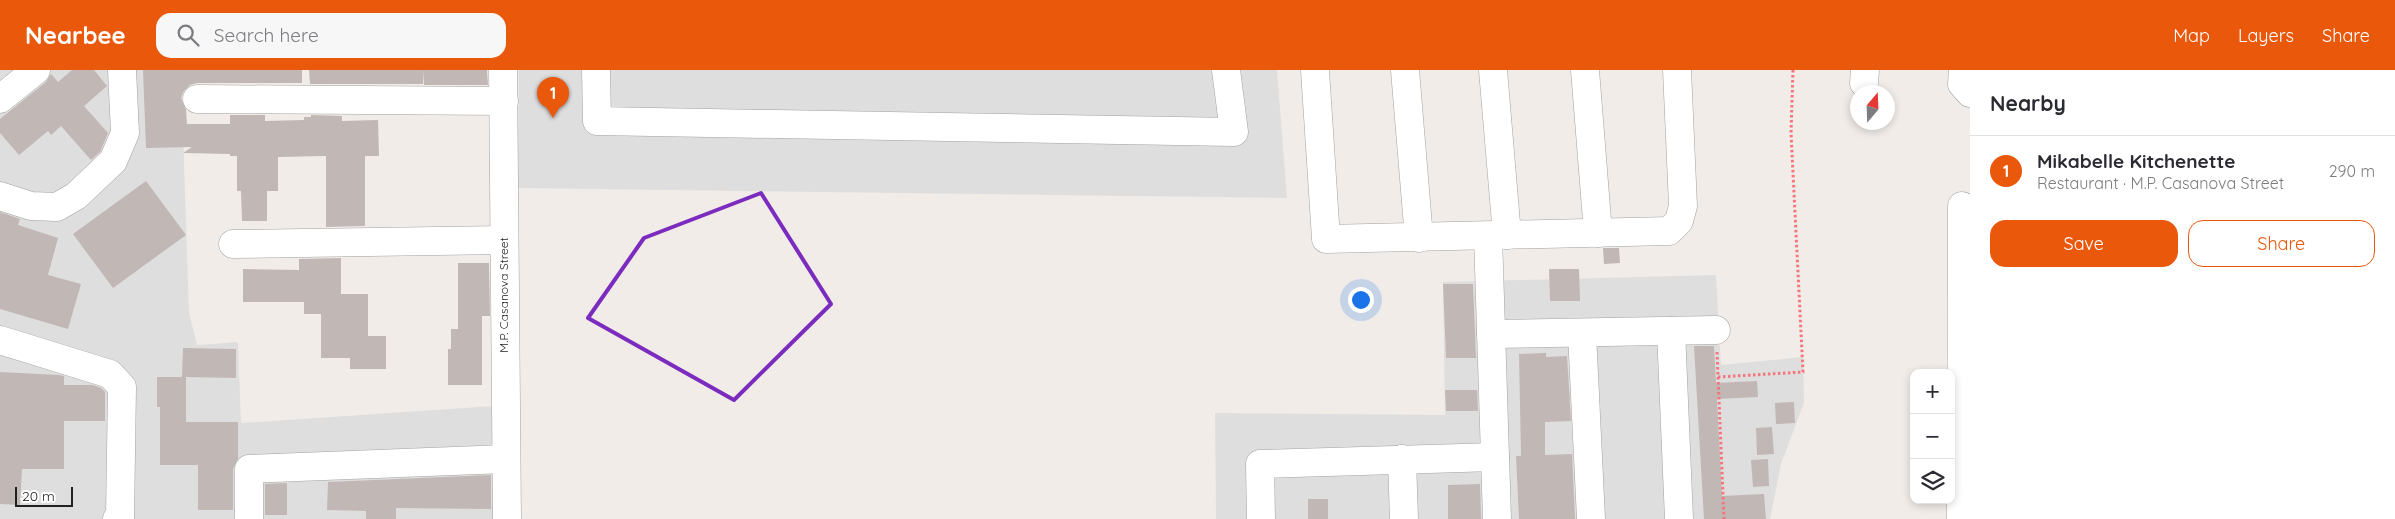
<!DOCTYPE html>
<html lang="en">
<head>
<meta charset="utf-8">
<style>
	body { margin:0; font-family:Quicksand,sans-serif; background:#f7f7f7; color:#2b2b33 }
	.controls { position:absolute; right:15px; bottom:15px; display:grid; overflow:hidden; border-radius:10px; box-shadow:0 2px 8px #0003 }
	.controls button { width:45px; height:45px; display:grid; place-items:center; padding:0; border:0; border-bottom:1px solid #e1e1e2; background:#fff; color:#2b2b33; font:25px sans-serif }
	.compass { position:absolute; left:1850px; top:15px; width:45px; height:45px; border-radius:50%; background:#fff; box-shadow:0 2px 8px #0003; rotate:19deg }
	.scale { position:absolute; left:15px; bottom:12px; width:58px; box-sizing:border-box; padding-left:5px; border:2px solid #212121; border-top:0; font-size:14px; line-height:18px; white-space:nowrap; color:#212121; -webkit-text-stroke:4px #fff; paint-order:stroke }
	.you { position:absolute; left:1360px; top:229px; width:18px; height:18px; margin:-12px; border:4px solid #fff; border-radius:50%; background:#1a73e8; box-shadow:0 0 0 8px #1a73e833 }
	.badge { display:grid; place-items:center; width:32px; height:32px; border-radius:50%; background:#ea580c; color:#fff; font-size:16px; font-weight:700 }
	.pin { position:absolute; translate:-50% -41px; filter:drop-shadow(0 1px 2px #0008) }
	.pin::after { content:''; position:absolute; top:26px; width:18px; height:15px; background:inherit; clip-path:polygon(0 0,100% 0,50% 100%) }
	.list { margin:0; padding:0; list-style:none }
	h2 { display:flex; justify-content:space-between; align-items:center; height:65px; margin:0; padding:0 20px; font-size:21px }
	h2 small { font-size:16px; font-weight:400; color:#7c7c81 }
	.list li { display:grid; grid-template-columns:32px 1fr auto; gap:15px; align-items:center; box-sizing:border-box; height:70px; padding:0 20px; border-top:1px solid #e1e1e2 }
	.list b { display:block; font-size:19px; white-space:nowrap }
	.list p { margin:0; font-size:16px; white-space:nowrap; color:#7c7c81 }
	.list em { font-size:16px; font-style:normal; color:#7c7c81 }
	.actions { display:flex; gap:10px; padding:15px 20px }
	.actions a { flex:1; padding:11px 0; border:1px solid #ea580c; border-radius:15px; text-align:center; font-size:18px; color:#ea580c }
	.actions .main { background:#ea580c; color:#fff }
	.icon { flex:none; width:28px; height:28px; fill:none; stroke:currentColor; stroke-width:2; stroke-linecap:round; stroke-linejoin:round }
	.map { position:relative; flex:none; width:1970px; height:449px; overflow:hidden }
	header { display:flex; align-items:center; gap:30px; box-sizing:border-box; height:70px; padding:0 25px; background:#ea580c; color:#fff }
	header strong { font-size:24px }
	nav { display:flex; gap:28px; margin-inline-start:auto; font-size:18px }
	.search { width:350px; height:45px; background:#f7f7f7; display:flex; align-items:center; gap:12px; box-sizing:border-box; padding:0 18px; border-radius:15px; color:#7c7c81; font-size:19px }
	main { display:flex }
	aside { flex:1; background:#fff }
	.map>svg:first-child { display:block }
	.residential { fill:#dfdede }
	.building { fill:#c1b7b4 }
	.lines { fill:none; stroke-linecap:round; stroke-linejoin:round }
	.minor-casing { stroke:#a2a2a2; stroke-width:29 }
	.path { stroke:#f4757c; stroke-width:3; stroke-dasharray:2.5 2.5; stroke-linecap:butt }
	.minor { stroke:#fff; stroke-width:28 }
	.marked { fill:none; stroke:#7b2cbf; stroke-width:4; stroke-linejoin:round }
	.labels { text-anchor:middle; stroke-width:4; stroke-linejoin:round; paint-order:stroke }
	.street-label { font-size:12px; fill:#212121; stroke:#fff }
</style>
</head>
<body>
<header>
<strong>Nearbee</strong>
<div class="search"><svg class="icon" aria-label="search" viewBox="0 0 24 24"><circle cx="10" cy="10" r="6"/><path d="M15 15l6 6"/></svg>Search here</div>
<nav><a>Map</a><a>Layers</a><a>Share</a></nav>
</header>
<main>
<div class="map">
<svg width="1970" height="449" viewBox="0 0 1970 449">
	<rect width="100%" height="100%" fill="#f1ece8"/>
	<g class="residential">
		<polygon points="0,0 181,0 189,243 197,275 238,272 241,353 494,336 499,449 0,449"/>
		<polygon points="519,0 1277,0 1287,128 517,118"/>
		<polygon points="1716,205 1721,295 1803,287 1804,333 1781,394 1770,449 1216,449 1215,343 1445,345 1443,212"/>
	</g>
	<g class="building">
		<polygon points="72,0 94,0 107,16 84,36 108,63 100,82 91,90 61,56 51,65 48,61 19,85 0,63 0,49 46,12 51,4 58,12"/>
		<polygon points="143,0 302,0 302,13 197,13 190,15 184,21 181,28 186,40 187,54 230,54 230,45 265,45 265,51 304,50 304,47 311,47 311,45 342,46 342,51 378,50 379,86 365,86 365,156 326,157 326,86 278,87 278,121 267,121 267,151 242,151 241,121 237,121 237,86 230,86 230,84 183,83 192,77 146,78"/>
		<polygon points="309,0 423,0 423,14 310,14"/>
		<polygon points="423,0 487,0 488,15 424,15"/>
		<polygon points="146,111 186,165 113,218 73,164"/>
		<polygon points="0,142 20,149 18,155 58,168 48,205 81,214 68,259 0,239"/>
		<polygon points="1603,178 1619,178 1620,193 1604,194"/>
		<polygon points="341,188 341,224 368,224 368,266 386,266 386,299 350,299 350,288 321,288 321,244 304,244 304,232 243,232 243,199 299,200 299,189"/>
		<polygon points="458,193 489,193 490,246 482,246 482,315 448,315 448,279 451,279 451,259 458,259"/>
		<polygon points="1549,199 1579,199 1580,231 1550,231"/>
		<polygon points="1443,214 1473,214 1476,288 1446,288"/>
		<polygon points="1694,276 1714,276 1716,313 1757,311 1758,327 1717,329 1722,426 1764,424 1766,449 1704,449"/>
		<polygon points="183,278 236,279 236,308 186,307 186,352 238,352 238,389 233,399 233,440 198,440 198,395 160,395 160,337 157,337 157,307 182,307"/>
		<polygon points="1546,283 1546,287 1567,286 1571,351 1545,352 1545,385 1572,384 1575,449 1519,449 1516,386 1521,386 1519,284"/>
		<polygon points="0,302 59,305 64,306 64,315 93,315 101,318 105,322 105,351 64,351 64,399 22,399 20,435 0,434"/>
		<polygon points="1445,320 1477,320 1478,341 1446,341"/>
		<polygon points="1794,332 1795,353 1776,354 1775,333"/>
		<polygon points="1772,357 1774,384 1757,385 1756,358"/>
		<polygon points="1768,389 1769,416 1753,417 1751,390"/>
		<polygon points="491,405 491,439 396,438 396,449 366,449 366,441 327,440 328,412"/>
		<polygon points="287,413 287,445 265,445 265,414"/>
		<polygon points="1480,414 1481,449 1448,449 1448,415"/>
		<rect x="1308" y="429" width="20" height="20"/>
	</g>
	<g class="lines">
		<defs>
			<g id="minor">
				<polyline points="503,0 507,449"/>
				<polyline points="596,0 597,51 1234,62 1226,0"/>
				<polyline points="1315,0 1326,169 1669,161 1679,151 1683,136 1677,0"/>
				<polyline points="1405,0 1419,168"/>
				<polyline points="1493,0 1507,165"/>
				<polyline points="1585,0 1598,163"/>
				<polyline points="1963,0 1962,14 1970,23"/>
				<polyline points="1864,13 1865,0"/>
				<polyline points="0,29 36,0"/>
				<polyline points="197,29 504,31"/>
				<polyline points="0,126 31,136 57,137 76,126 113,91 125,63 122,0"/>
				<polyline points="1488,166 1497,449"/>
				<polyline points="233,174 504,170"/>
				<polyline points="1671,261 1679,449"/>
				<polyline points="1582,263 1591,449"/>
				<polyline points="1491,264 1716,260"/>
				<polyline points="0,270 110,304 122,317 120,447 117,449"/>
				<polyline points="1402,389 1404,449"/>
				<polyline points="249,449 249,399 505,389"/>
				<polyline points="1261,449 1260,394 1495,387"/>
				<polyline points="1961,449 1962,136"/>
			</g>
		</defs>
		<use href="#minor" class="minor-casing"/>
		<g class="path">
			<polyline points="1717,282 1724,449"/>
			<polyline points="1718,307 1803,302 1791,63 1793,0"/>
		</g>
		<use href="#minor" class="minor"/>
	</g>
	<path class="marked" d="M761 123 831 234 734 330 588 248 644 168Z"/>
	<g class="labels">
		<g class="street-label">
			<text transform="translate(504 225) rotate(-90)" y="4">M.P. Casanova Street</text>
		</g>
	</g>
</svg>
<div class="controls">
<button>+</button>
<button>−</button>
<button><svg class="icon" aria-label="layers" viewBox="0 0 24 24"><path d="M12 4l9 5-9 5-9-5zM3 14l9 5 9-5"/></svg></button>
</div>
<svg class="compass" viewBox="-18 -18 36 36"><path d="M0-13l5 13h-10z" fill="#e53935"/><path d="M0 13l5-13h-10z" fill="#7c7c81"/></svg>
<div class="scale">20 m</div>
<div class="you"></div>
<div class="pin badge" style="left:553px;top:48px">1</div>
</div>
<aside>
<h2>Nearby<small></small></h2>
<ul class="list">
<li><span class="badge">1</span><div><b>Mikabelle Kitchenette</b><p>Restaurant · M.P. Casanova Street</p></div><em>290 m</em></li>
</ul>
<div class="actions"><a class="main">Save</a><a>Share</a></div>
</aside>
</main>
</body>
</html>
